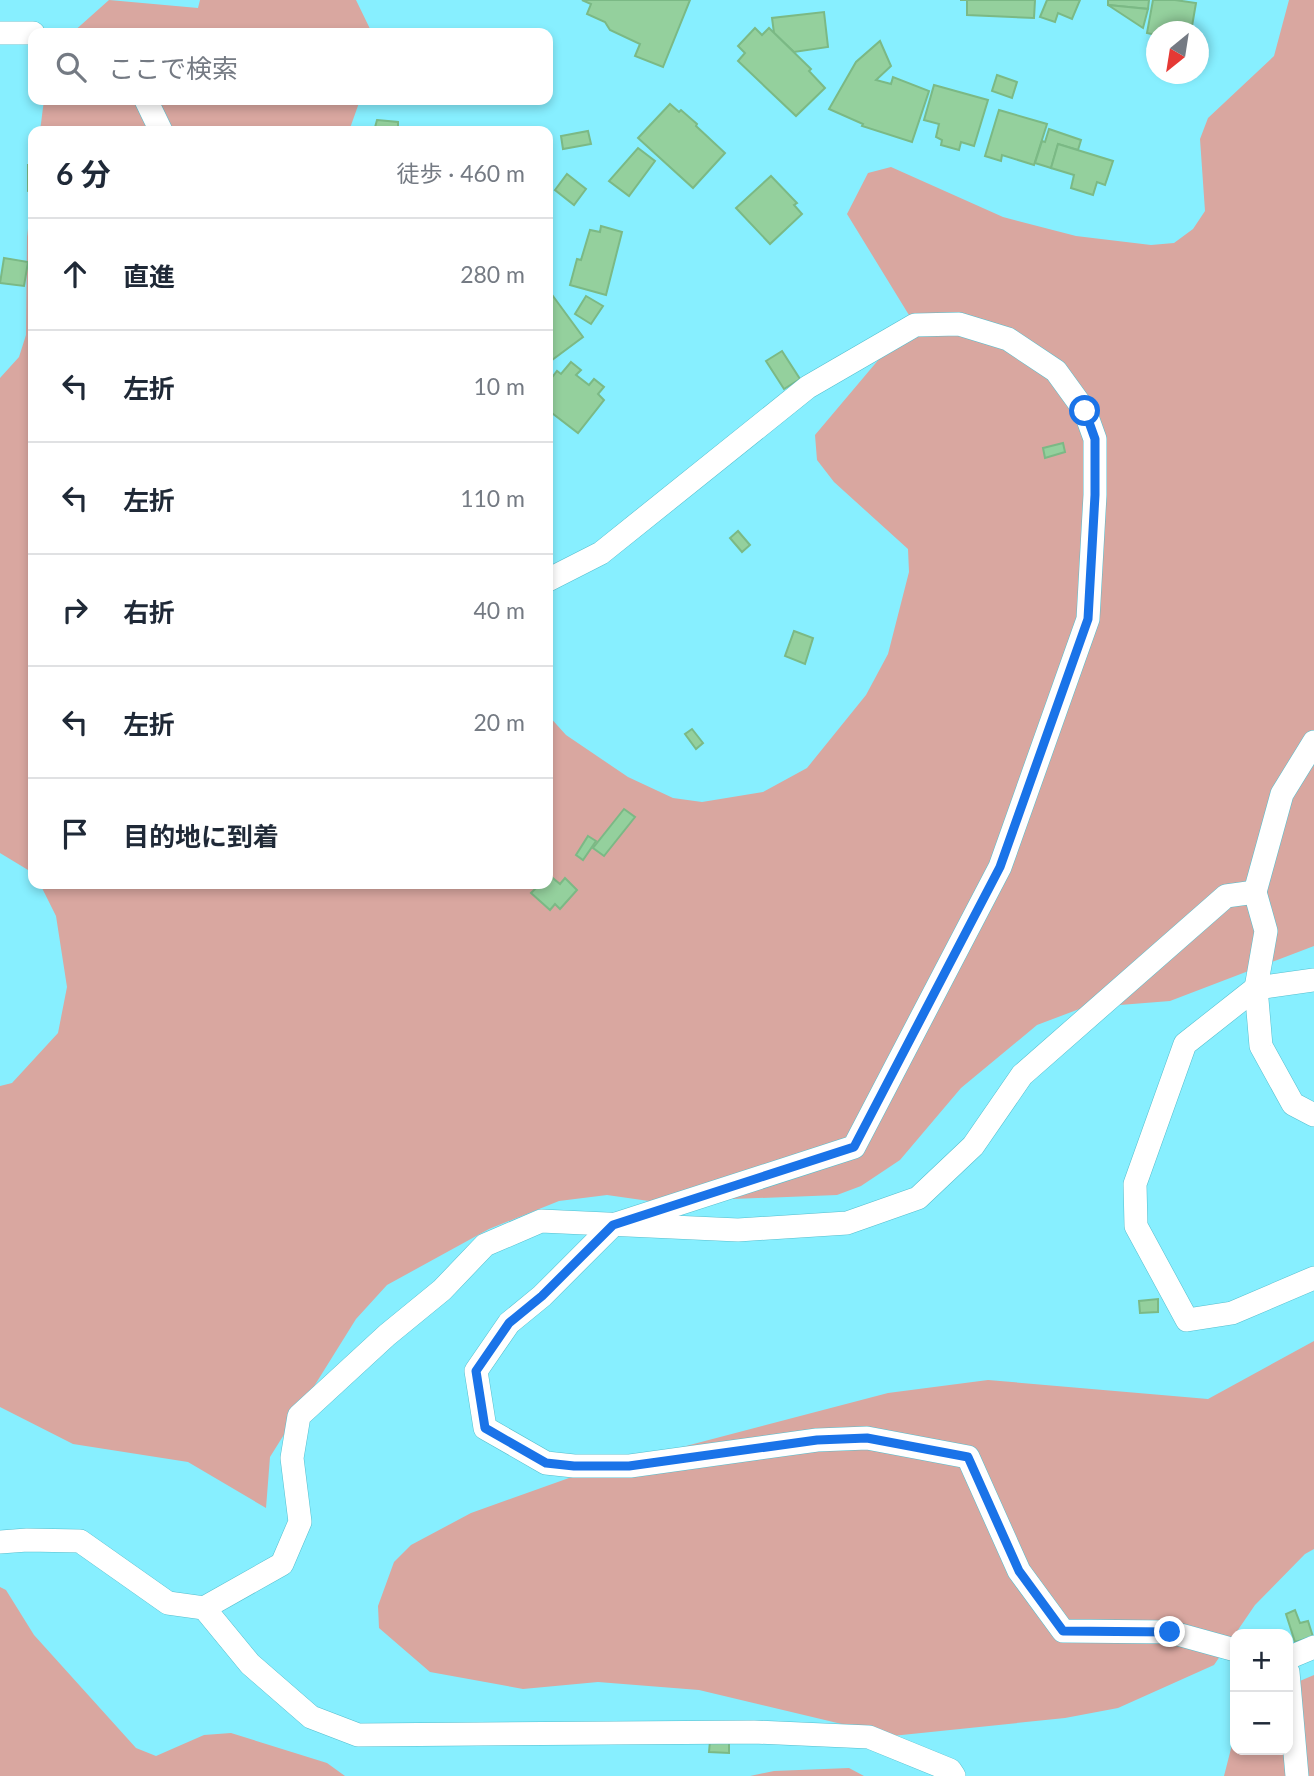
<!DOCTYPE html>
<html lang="ja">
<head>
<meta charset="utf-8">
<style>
	body { margin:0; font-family:Lato,"Noto Sans JP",sans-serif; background:#f2f2f3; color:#1f2937 }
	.controls { position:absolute; right:21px; bottom:21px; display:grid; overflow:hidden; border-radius:14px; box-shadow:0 4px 10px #0003 }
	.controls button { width:63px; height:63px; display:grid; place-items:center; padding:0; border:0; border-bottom:2px solid #e0e1e3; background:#fff; color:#1f2937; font:35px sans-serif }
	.compass { position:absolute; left:1146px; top:21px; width:63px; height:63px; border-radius:50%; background:#fff; box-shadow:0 4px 10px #0003; rotate:210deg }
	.stop { position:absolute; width:21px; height:21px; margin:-16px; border:5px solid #1a73e8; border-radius:50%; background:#fff }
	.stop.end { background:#1a73e8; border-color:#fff; box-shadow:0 2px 7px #0008 }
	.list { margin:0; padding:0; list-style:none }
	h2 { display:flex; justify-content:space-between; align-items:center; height:91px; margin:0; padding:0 28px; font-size:30px }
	h2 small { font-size:23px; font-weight:400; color:#747a83 }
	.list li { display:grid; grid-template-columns:46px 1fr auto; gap:21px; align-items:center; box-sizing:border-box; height:112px; padding:0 28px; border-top:2px solid #e0e1e3 }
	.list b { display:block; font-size:26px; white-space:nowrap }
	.list em { font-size:23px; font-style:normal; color:#747a83 }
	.icon { flex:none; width:38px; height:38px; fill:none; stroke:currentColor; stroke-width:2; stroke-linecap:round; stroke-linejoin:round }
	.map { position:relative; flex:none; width:1314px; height:1776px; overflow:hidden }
	.search { position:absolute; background:#fff; box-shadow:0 4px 10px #0003; left:28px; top:28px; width:525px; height:77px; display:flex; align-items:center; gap:18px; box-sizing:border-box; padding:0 24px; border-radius:14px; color:#747a83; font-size:26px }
	.panel { position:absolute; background:#fff; box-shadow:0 4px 10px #0003; left:28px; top:126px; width:525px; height:763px; border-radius:14px }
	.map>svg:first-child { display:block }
	.green { fill:#d9a7a0 }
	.building { fill:#94d09d; stroke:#7bb985; stroke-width:2 }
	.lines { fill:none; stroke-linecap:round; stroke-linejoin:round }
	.street-casing { stroke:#54bece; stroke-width:24 }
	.street { stroke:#fff; stroke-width:23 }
	.route { stroke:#1a73e8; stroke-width:9 }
</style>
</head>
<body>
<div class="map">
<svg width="1314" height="1776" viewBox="0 0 1314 1776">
	<rect width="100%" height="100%" fill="#87efff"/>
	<g class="green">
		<polygon points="109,0 198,8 200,0 356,0 372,33 72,33"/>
		<polygon points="1289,0 1314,0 1314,946 1170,1001 1082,1008 1037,1025 961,1088 900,1160 861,1186 837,1195 656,1202 607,1195 559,1201 489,1229 387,1285 356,1319 270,1457 266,1508 188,1462 73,1444 0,1407 0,1086 12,1083 58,1033 67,987 56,916 40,884 548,884 548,715 566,735 628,777 673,798 702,802 763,792 807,768 866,695 888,654 909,572 908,549 834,482 817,460 815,435 912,320 847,214 868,173 891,167 1003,217 1076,236 1151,245 1174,243 1193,229 1205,211 1200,139 1208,118 1274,56"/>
		<polygon points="44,100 360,100 349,131 40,131"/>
		<polygon points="33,186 33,873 0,853 0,378 19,357 26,335 27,237"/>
		<polygon points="1314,1341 1314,1549 1305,1554 1255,1605 1214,1665 1118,1708 1065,1718 892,1736 699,1690 598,1682 523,1689 430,1672 379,1628 378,1606 394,1562 411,1545 471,1513 583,1473 888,1393 988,1380 1208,1399"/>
		<polygon points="0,1587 6,1590 34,1635 136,1748 156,1756 204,1735 231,1733 327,1763 345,1776 0,1776"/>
		<polygon points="1314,1675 1314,1776 1224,1776 1235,1733 1235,1750 1288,1750 1288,1686"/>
		<polygon points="849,1768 864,1776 750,1776 774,1771"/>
	</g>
	<g class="building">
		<polygon points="582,0 690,0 663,67 635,56 640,44 610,30 605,22 587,14 591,4"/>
		<polygon points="960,0 1035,0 1034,18 967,15 967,0"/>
		<polygon points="1047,0 1080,0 1072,19 1058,13 1055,22 1040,17"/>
		<polygon points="1108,0 1149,0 1148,9 1108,5"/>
		<polygon points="1153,0 1175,0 1196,3 1191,32 1156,32 1156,35 1147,33"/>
		<polygon points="1108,5 1148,9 1143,28"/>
		<polygon points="824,12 828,47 794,52 774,33 772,18"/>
		<polygon points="755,28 762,35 769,28 811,69 809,71 825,88 796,116 738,61 745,53 738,46"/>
		<polygon points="880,41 891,66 876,80 891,84 893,77 929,91 912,142 862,126 863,124 829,109 856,62"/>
		<polygon points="997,75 1017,82 1012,98 992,91"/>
		<polygon points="934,85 988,100 974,146 961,142 959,150 941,145 942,140 936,137 939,124 924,120"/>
		<polygon points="670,104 679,112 681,110 697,124 696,126 725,153 693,188 638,138"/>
		<polygon points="999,110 1047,124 1034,165 1002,155 1001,161 985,156"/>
		<polygon points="377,120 398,122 398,128 411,129 411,131 374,131"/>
		<polygon points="1049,129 1081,140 1078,150 1058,144 1051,168 1035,163 1042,141 1045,142"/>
		<polygon points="588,131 591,144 563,149 561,136"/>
		<polygon points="1058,144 1113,161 1105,185 1097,182 1093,195 1071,188 1074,175 1051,168"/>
		<polygon points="638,148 655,161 629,196 609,181"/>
		<polygon points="28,165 33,165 33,192 28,191"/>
		<polygon points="567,174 586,189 574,205 555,190"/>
		<polygon points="771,176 797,203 794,205 802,214 770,244 736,208"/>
		<polygon points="601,226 622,232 606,295 570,285 577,259 581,260 590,230 600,232"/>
		<polygon points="4,258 28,262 24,286 0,283"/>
		<polygon points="550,292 583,337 548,363 548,293"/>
		<polygon points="586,296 603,306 591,324 575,314"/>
		<polygon points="782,351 800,379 784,389 766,361"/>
		<polygon points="571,362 581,370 576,375 589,385 594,379 604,387 598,394 604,400 578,433 548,410 548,372 553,376 557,371 561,374"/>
		<polygon points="1063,443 1065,452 1045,458 1043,448"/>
		<polygon points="738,531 750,545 742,552 730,538"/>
		<polygon points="794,631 813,638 805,664 785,656"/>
		<polygon points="692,729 703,743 696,749 685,734"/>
		<polygon points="624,809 635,817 604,856 593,848"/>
		<polygon points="588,836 596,841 583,860 576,855"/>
		<polygon points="548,874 560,884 565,878 577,890 560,909 555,904 550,910 531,893 540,884 548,884"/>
		<polygon points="1158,1299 1158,1312 1140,1313 1139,1301"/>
		<polygon points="1295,1610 1300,1623 1308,1621 1313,1637 1295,1642 1286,1614"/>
		<polygon points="710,1741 729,1743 729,1753 709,1752"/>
	</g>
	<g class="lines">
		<defs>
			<g id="street">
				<polyline points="0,33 33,33"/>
				<polyline points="146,100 161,131"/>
				<polyline points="548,580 601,553 808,387 915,325 959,324 1008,339 1056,371 1085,411 1095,439 1095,495 1088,619 1000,867 854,1147 613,1225 542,1296 509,1323 476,1371 485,1428 546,1463 574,1466 630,1466 817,1440 867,1438 968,1457 1019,1571 1063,1631 1170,1632 1235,1650"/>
				<polyline points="1314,742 1282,794 1255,892 1266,931 1256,988 1261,1046 1293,1104 1314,1115"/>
				<polyline points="1314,980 1256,988 1185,1044 1135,1184 1136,1226 1187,1320 1232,1313 1314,1278"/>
				<polyline points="0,1542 27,1540 80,1541 168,1603 204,1608 282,1564 300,1522 292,1458 299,1416 387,1335 442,1290 485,1245 541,1221 738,1230 847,1223 918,1198 973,1146 1022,1075 1226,896 1255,892"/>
				<polyline points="204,1608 250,1664 311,1717 358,1735 754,1732 869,1737 950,1770 954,1776"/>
				<polyline points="1288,1658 1314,1647"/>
				<polyline points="1288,1672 1297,1776"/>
			</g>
		</defs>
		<use href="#street" class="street-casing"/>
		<use href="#street" class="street"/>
	</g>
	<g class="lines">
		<polyline class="route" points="1085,411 1095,439 1095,495 1088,619 1000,867 854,1147 613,1225 542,1296 509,1323 476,1371 485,1428 546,1463 574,1466 629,1466 817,1440 867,1438 968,1457 1019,1571 1063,1631 1170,1632"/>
	</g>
</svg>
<div class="controls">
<button>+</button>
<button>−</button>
</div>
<svg class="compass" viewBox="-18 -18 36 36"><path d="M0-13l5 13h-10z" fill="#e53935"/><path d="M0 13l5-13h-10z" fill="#747a83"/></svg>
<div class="stop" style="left:1085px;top:411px"></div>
<div class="stop end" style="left:1170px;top:1632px"></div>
<div class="search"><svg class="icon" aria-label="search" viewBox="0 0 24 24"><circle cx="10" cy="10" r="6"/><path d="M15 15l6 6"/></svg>ここで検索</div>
<section class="panel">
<h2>6 分<small>徒歩 · 460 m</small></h2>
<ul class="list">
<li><svg class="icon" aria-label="ahead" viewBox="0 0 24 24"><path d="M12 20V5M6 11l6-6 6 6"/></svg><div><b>直進</b></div><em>280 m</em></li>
<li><svg class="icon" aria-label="left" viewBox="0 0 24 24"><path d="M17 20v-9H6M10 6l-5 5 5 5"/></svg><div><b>左折</b></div><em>10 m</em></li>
<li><svg class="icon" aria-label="left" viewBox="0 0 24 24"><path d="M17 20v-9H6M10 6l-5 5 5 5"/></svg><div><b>左折</b></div><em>110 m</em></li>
<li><svg class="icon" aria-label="right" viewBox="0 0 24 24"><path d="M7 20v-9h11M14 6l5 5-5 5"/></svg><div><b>右折</b></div><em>40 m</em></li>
<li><svg class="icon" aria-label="left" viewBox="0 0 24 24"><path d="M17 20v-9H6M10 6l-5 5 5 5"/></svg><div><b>左折</b></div><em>20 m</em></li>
<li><svg class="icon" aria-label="arrive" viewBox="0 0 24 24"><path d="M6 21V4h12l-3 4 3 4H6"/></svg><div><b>目的地に到着</b></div></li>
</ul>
</section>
</div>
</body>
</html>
